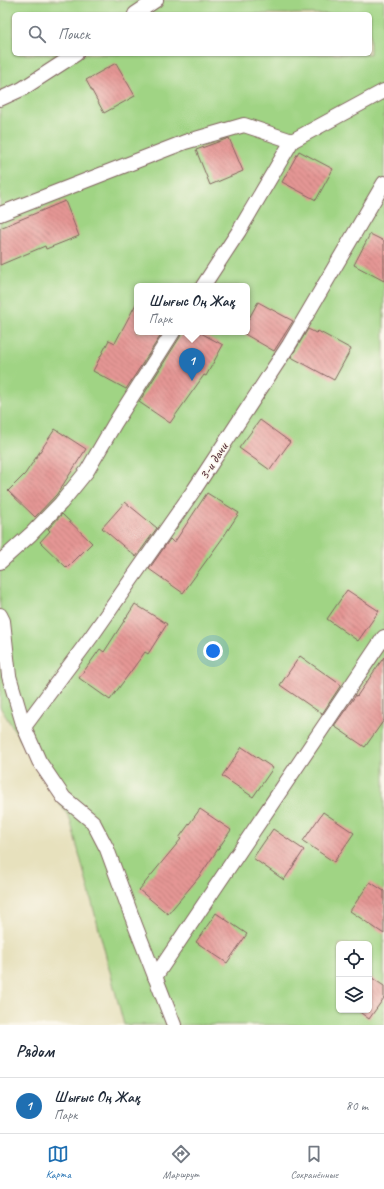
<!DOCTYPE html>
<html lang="ru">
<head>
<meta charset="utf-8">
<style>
	body { margin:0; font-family:Caveat,sans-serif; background:#f2f2f3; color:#1f2937 }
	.controls { position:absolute; right:12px; bottom:12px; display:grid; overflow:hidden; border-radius:6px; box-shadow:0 1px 3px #0004 }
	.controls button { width:36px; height:36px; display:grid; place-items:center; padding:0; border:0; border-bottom:1px solid #e0e1e3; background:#fff; color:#1f2937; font:20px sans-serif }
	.you { position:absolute; left:213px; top:651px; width:14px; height:14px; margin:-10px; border:3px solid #fff; border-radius:50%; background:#1a73e8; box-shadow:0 0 0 6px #1a73e833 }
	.badge { display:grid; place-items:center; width:26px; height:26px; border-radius:50%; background:#1f6fb2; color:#fff; font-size:13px; font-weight:700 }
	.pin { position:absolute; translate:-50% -33px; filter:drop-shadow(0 1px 2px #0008) }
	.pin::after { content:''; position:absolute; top:21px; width:14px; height:12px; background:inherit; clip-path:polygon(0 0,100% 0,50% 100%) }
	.popup { position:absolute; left:134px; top:283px; width:116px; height:52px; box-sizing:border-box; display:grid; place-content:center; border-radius:6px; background:#fff; filter:drop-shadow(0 1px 3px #0005); font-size:13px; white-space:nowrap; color:#747a83 }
	.popup b { font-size:15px; color:#1f2937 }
	.popup::after { content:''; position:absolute; left:50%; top:100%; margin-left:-8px; border:8px solid transparent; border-top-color:#fff }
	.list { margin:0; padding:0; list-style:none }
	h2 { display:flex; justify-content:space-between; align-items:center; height:52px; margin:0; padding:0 16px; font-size:17px }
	h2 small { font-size:13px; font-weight:400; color:#747a83 }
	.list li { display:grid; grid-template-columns:26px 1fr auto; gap:12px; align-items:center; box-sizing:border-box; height:56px; padding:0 16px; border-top:1px solid #e0e1e3 }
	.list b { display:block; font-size:15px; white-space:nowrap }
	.list p { margin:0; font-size:13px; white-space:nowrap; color:#747a83 }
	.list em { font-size:13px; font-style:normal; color:#747a83 }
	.icon { flex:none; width:22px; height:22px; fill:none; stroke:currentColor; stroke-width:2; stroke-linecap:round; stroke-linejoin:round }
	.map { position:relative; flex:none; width:384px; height:1025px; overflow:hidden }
	.search { position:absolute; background:#fff; box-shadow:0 1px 3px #0004; left:12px; right:12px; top:12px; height:44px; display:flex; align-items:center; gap:10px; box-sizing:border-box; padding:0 14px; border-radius:6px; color:#747a83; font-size:15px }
	.sheet { height:108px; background:#fff }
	nav { display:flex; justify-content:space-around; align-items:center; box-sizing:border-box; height:56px; border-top:1px solid #e0e1e3; background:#fff; font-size:11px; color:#747a83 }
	nav a { display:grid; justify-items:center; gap:2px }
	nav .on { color:#1f6fb2 }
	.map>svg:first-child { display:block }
	.garden { fill:#a0d484; stroke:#757a58; fill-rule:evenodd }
	.building { fill:url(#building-back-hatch) }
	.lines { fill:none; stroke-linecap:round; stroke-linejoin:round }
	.lane-casing { stroke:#81635e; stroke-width:16 }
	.lane { stroke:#fff; stroke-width:14 }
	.labels { text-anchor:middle; stroke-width:3; stroke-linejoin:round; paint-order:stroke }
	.street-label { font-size:14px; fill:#4a1f2b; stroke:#fbf7ec }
</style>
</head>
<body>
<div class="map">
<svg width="384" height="1025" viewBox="0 0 384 1025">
	<defs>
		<pattern id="building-back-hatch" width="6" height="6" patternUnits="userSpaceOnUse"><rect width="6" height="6" fill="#e59694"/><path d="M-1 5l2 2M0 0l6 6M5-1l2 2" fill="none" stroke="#bc7a79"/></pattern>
	</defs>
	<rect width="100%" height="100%" fill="#fbf7ec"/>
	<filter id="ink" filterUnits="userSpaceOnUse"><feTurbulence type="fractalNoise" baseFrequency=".025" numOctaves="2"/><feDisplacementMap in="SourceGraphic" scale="8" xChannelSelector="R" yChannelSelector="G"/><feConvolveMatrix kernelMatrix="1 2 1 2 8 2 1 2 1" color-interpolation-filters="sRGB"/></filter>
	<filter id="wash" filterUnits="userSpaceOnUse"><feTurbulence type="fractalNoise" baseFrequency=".012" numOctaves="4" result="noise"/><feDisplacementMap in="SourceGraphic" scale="16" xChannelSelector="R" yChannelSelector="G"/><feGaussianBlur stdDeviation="0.9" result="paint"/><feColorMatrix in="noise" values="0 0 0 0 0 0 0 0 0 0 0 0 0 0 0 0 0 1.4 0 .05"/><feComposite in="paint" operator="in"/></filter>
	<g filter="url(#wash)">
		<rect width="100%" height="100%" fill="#e7e1bd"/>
		<path class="garden" d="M0 0H384V1025H124L70 819 0 707ZM14 14H370V54H14ZM137 286H247V332H137ZM339 944H369V1010H339Z"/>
		<g id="blocks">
			<g class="building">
				<polygon points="116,63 135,96 104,113 86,80"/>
				<polygon points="229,138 243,171 210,185 196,150"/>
				<polygon points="299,151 333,169 316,200 282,182"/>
				<polygon points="65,201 79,236 46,249 45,246 0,265 0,228"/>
				<polygon points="370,234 384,241 384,281 354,265"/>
				<polygon points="137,302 137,332 163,332 126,389 93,371 109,340 115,343"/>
				<polygon points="258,302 293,321 274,351 241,332 247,332 247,322"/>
				<polygon points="308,329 316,333 318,331 351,349 334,380 291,357"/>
				<polygon points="181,332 199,332 223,345 206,376 204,375 170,423 139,402 180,337"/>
				<polygon points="260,420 290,442 270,470 239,448"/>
				<polygon points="55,429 86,449 57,494 35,517 8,491 25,474"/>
				<polygon points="207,493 239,513 222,539 183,593 149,569 170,539 174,543"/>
				<polygon points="125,502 157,528 136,557 102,528"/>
				<polygon points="62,514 92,543 67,568 40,542 50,531 48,529"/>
				<polygon points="347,590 379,611 358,641 327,619"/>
				<polygon points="135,604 167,624 148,654 145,652 110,700 79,678 100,649 104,652"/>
				<polygon points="300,656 341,685 322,714 280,685"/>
				<polygon points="384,657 384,720 365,747 334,726 356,695 357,696"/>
				<polygon points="242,747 273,768 253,797 222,776"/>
				<polygon points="200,809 231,830 199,877 168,914 139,890 181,839 179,838"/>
				<polygon points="323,812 354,833 334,862 303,841"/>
				<polygon points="273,829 304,850 284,880 253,858"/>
				<polygon points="370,882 384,891 384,934 350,911"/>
				<polygon points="216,913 247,934 227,963 196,942"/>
				<polygon points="369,976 384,986 384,998 369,1019 357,1010 369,1010"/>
			</g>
		</g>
	</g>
	<g filter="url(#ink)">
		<use href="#blocks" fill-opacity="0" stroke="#81635e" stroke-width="1"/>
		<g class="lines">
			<defs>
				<g id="lane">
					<polyline points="135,14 156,0"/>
					<polyline points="0,99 22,89 76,54"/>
					<polyline points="0,214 185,142 244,125 292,141 384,91"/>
					<polyline points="203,286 239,231 292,141"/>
					<polyline points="0,562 31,534 61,503 87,471 115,423 173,332"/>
					<polyline points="0,615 3,621 9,676 24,727 39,761 64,798 93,822 107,849 135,925 174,1025"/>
					<polyline points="24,727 91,637 194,490 289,345 384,183"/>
					<polyline points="155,977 384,637"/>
				</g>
			</defs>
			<use href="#lane" class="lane-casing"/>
			<use href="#lane" class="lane"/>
		</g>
	</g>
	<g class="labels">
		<g class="street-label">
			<text transform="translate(213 461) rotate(-57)" y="5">3-и дачи</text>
		</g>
	</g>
</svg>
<div class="controls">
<button><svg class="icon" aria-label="locate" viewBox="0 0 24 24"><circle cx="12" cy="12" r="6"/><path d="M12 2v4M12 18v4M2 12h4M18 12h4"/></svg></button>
<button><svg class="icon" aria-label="layers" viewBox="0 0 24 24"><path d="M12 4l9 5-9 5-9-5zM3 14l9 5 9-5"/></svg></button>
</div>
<div class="you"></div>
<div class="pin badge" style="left:192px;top:381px">1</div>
<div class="popup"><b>Шығыс Оң Жақ</b>Парк</div>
<div class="search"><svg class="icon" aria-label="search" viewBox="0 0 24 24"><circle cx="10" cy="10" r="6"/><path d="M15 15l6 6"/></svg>Поиск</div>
</div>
<section class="sheet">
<h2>Рядом<small></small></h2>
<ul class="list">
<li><span class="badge">1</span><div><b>Шығыс Оң Жақ</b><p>Парк</p></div><em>80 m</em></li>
</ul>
</section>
<nav>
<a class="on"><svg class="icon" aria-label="map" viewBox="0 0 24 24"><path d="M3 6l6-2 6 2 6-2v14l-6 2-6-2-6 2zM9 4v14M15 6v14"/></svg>Карта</a>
<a><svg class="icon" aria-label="directions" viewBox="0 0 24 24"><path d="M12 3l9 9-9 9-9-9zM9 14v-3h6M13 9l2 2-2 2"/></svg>Маршрут</a>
<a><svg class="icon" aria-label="saved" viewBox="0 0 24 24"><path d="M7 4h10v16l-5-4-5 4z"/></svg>Сохранённые</a>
</nav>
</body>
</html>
